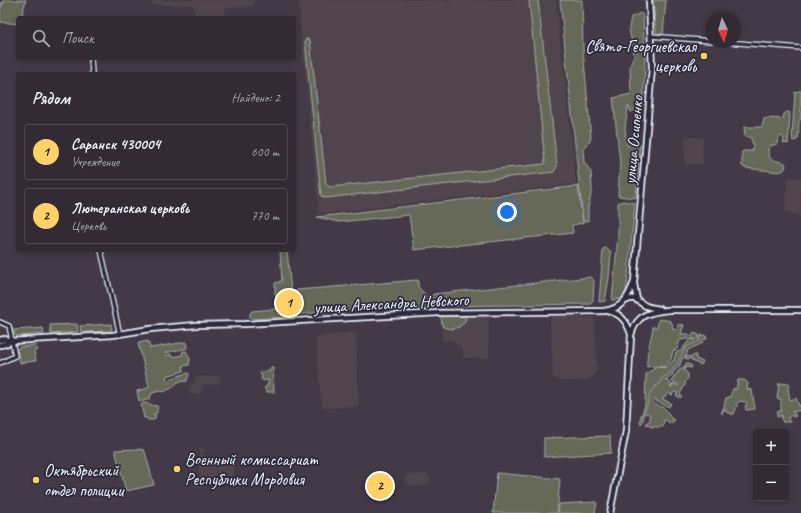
<!DOCTYPE html>
<html lang="ru">
<head>
<meta charset="utf-8">
<style>
	body { margin:0; font-family:Caveat,sans-serif; background:#3d3741; color:#f1f3f6 }
	.controls { position:absolute; right:12px; bottom:12px; display:grid; overflow:hidden; border-radius:4px; box-shadow:0 2px 6px #0003 }
	.controls button { width:36px; height:36px; display:grid; place-items:center; padding:0; border:0; border-bottom:1px solid #4d4750; background:#322b35; color:#f1f3f6; font:20px sans-serif }
	.compass { position:absolute; left:705px; top:12px; width:36px; height:36px; border-radius:50%; background:#322b35; box-shadow:0 2px 6px #0003; rotate:175deg }
	.you { position:absolute; left:507px; top:212px; width:14px; height:14px; margin:-10px; border:3px solid #fff; border-radius:50%; background:#1a73e8; box-shadow:0 0 0 6px #1a73e833 }
	.badge { display:grid; place-items:center; width:26px; height:26px; border-radius:50%; background:#ffd166; color:#111; font-size:13px; font-weight:700 }
	.pin { position:absolute; translate:-50% -50%; border:2px solid #fff; box-shadow:0 1px 4px #0006 }
	.list { margin:0; padding:0; list-style:none }
	h2 { display:flex; justify-content:space-between; align-items:center; height:52px; margin:0; padding:0 16px; font-size:17px }
	h2 small { font-size:13px; font-weight:400; color:#a8a7ad }
	.list li { display:grid; grid-template-columns:26px 1fr auto; gap:12px; align-items:center; box-sizing:border-box; height:56px; margin:0 8px 8px; padding:0 8px; border:1px solid #4d4750; border-radius:4px }
	.list b { display:block; font-size:15px; white-space:nowrap }
	.list p { margin:0; font-size:13px; white-space:nowrap; color:#a8a7ad }
	.list em { font-size:13px; font-style:normal; color:#a8a7ad }
	.icon { flex:none; width:22px; height:22px; fill:none; stroke:currentColor; stroke-width:2; stroke-linecap:round; stroke-linejoin:round }
	.map { position:relative; flex:none; width:801px; height:513px; overflow:hidden }
	.search { position:absolute; background:#322b35; box-shadow:0 2px 6px #0003; left:16px; top:16px; width:280px; height:44px; display:flex; align-items:center; gap:10px; box-sizing:border-box; padding:0 14px; border-radius:4px; color:#a8a7ad; font-size:15px }
	.panel { position:absolute; background:#322b35; box-shadow:0 2px 6px #0003; left:16px; top:72px; width:280px; height:180px; border-radius:4px }
	.map>svg:first-child { display:block }
	.built { fill:#51444e }
	.green { fill:#666759; stroke:#a7aca8 }
	.lines { fill:none; stroke-linecap:round; stroke-linejoin:round }
	.stream { stroke:#8c9cab; stroke-width:1 }
	.minor-casing { stroke:#e8f1f8; stroke-width:6 }
	.major-casing { stroke:#e8f1f8; stroke-width:8 }
	.minor { stroke:#2f2a3d; stroke-width:3.5 }
	.major { stroke:#2f2a3d; stroke-width:4.5 }
	.rail { stroke:#e8f1f8; stroke-width:1 }
	.poi-dot { fill:#ffd166; stroke:#2f2a3d; stroke-width:1.5 }
	.labels { text-anchor:middle; stroke-width:3.5; stroke-linejoin:round; paint-order:stroke }
	.poi-label { font-size:17px; fill:#e8f1f8; stroke:#2f2a3d; text-anchor:start }
	.street-label { font-size:17px; fill:#e8f1f8; stroke:#2f2a3d }
</style>
</head>
<body>
<div class="map">
<svg width="801" height="513" viewBox="0 0 801 513">
	<rect width="100%" height="100%" fill="#433947"/>
	<filter id="ink" filterUnits="userSpaceOnUse"><feTurbulence type="fractalNoise" baseFrequency=".025" numOctaves="2"/><feDisplacementMap in="SourceGraphic" scale="8" xChannelSelector="R" yChannelSelector="G"/><feConvolveMatrix kernelMatrix="1 2 1 2 8 2 1 2 1" color-interpolation-filters="sRGB"/></filter>
	<g filter="url(#ink)">
		<g class="built">
			<polygon points="152,0 254,0 254,6 225,8 225,18 195,18 194,5 152,5"/>
			<polygon points="298,0 556,0 576,184 319,214"/>
			<rect x="685" y="137" width="18" height="27"/>
			<polygon points="788,177 801,178 801,216 785,211"/>
			<polygon points="489,314 489,358 463,358 463,350 452,340 442,341 441,316"/>
			<polygon points="580,315 580,317 595,317 597,372 588,380 560,381 553,378 550,316"/>
			<polygon points="356,332 359,406 326,408 322,407 315,337"/>
			<polygon points="220,376 220,384 201,385 201,394 190,394 190,388 197,377"/>
			<polygon points="199,449 204,449 204,457 233,456 233,482 195,488 195,482 199,481"/>
			<polygon points="408,474 427,474 427,476 430,476 430,483 427,483 427,486 409,486 409,483 406,483 406,477 408,476"/>
		</g>
		<g class="green">
			<polygon points="6,0 26,0 21,18 18,18 18,24 1,22 0,24 0,9"/>
			<polygon points="529,0 538,0 557,166 554,172 326,198 321,196 305,41 306,39 310,40 326,184 328,186 331,187 544,164 545,163"/>
			<polygon points="560,0 582,0 583,49 591,138 590,141 584,147 583,150 584,162 591,172 592,190 588,208 588,221 583,221"/>
			<polygon points="653,0 666,0 663,35 658,34 656,32"/>
			<polygon points="641,13 643,16 645,65 643,106 631,112 628,106 625,128 627,146 636,140 640,144 636,198 618,196 620,163 613,98 631,94 630,66 634,55 629,28 631,17"/>
			<path d="M798 91H801V118C796 124 801 133 797 140L793 141 792 135 795 92Z"/>
			<path d="M787 112H789L790 115 788 144 783 143 784 139 783 137 781 136 778 138 777 144 770 146 768 149C771 165 771 158 785 163L786 166 784 170 779 172 745 168 742 166V152L744 151H752L753 145 751 138 745 136 744 127H762L764 119 768 118 783 119 784 114Z"/>
			<polygon points="578,186 583,223 572,225 573,233 414,250 409,215 338,222 317,217"/>
			<polygon points="623,201 635,203 626,295 622,299 612,300 618,236 618,203"/>
			<polygon points="606,248 611,253 609,278 605,301 599,302 603,249"/>
			<polygon points="280,250 287,250 291,292 289,295 277,296 275,294 275,283 282,281"/>
			<polygon points="591,277 594,281 593,300 590,304 434,306 432,304 431,296 434,294"/>
			<polygon points="418,280 418,287 427,296 429,310 404,311 404,306 300,314 298,312 296,292 297,290"/>
			<polygon points="286,308 288,310 289,315 288,317 252,319 250,317 250,313 252,311"/>
			<path d="M464 315 466 318 465 322C458 329 451 331 442 326L441 317 443 316Z"/>
			<path d="M659 319 663 320 665 319 666 321 669 320 671 321 673 326 672 329 677 330 679 324 684 325 681 334H689V337L688 339 680 340 677 349 673 351 671 359 664 367 656 366 647 367C646 353 651 341 653 327H657Z"/>
			<polygon points="77,324 78,332 51,334 50,325"/>
			<polygon points="111,324 112,330 110,331 81,332 80,326"/>
			<polygon points="43,328 44,334 16,336 14,334 14,330"/>
			<path d="M694 333 699 335 698 339 700 338V336L703 335 706 336 707 339H704L702 343 688 350 686 356 692 357 694 355H696V359L703 362 701 365 694 362 690 358 688 360 685 358 686 356 682 359 679 367 675 370 671 377 665 380H667L671 384V388L673 384 678 386V384L672 382 674 376 678 373V371L684 368 686 363 692 366 691 368 686 367 684 370 688 374V378L685 382 686 383 680 394 682 397H678L676 395 678 393 674 392 672 395 669 393 662 399 671 403 669 407 656 401V399L652 401C656 406 662 406 666 410 669 413 669 418 674 420L673 423H669L666 420H664L663 427H652L646 424 647 422 650 421V415L647 413 644 414 643 421 641 424 640 420 645 405 646 374 657 367C669 369 665 366 674 360L676 352 681 351 690 339 695 340 691 337Z"/>
			<polygon points="148,341 150,348 186,342 187,348 165,353 166,356 170,354 173,357 182,355 183,351 186,351 190,359 189,365 183,366 184,371 166,376 167,380 187,373 189,374 187,381 177,382 175,386 164,392 160,391 152,393 150,398 144,401 139,401 137,391 148,388 149,386 138,343"/>
			<polygon points="36,345 37,350 34,351 36,361 20,363 17,349 19,347"/>
			<polygon points="270,368 273,368 274,392 267,392 264,388 267,386 269,381 267,380 264,381 261,379 262,376 260,374 261,372 270,371"/>
			<polygon points="738,380 744,380 748,383 747,389 752,390 755,409 746,410 745,406 747,405 746,402 740,401 736,404 737,406 734,414 731,414 726,412 726,410 722,410 722,414 726,398 730,397 733,389 734,388 736,390"/>
			<polygon points="779,383 789,384 788,389 790,400 796,398 799,406 801,405 801,410 792,412 795,414 795,417 793,416 789,416 788,419 790,422 782,422 783,421 781,419 782,415 777,417 777,412 781,411 781,399 777,399"/>
			<path d="M143 403C147 403 150 405 157 406L158 408 157 409V413L153 414 156 416 154 420H148L147 418H144L141 405Z"/>
			<polygon points="610,436 611,453 544,457 544,438"/>
			<polygon points="138,449 144,450 145,452 154,485 126,491 115,450"/>
			<polygon points="497,473 560,479 557,513 493,513"/>
			<polygon points="597,502 595,513 558,513 559,504"/>
		</g>
		<g class="lines">
			<path class="stream" d="M640 416C642 414 645 411 646 408 651 397 647 390 660 384L662 378 669 374 676 365 686 347 701 340"/>
			<defs>
				<g id="minor">
					<polyline points="651,36 711,41"/>
					<polyline points="726,42 801,48"/>
					<polyline points="91,58 92,74"/>
					<polyline points="101,250 120,335"/>
					<polyline points="0,322 9,326 15,356 0,363"/>
				</g>
				<g id="major">
					<polyline points="634,284 637,300"/>
					<path d="M625 301C635 295 638 302 646 306 651 308 655 308 660 309"/>
					<polyline points="667,310 801,310"/>
					<path d="M608 311C621 313 627 322 631 334"/>
					<path d="M0 340 5 339 12 341 113 335 150 329 196 325 246 324 439 313 604 311C622 309 628 298 634 282L652 68 649 0"/>
					<polyline points="0,345 5,344 12,341"/>
					<path d="M610 513 626 431 631 335C637 314 649 312 668 310"/>
				</g>
			</defs>
			<use href="#minor" class="minor-casing"/>
			<use href="#major" class="major-casing"/>
			<use href="#minor" class="minor"/>
			<use href="#major" class="major"/>
			<polyline class="rail" points="0,6 4,0"/>
		</g>
	</g>
	<g class="poi-dot">
		<circle cx="704" cy="56" r="4"/>
		<circle cx="177" cy="469" r="4"/>
		<circle cx="36" cy="480" r="4"/>
	</g>
	<g class="labels">
		<g class="poi-label">
			<text x="696" y="52" text-anchor="end">Свято-Георгиевская<tspan x="696" dy="20">церковь</tspan></text>
			<text x="185" y="465">Военный комиссариат<tspan x="185" dy="20">Республики Мордовия</tspan></text>
			<text x="44" y="476">Октябрьский<tspan x="44" dy="20">отдел полиции</tspan></text>
		</g>
		<g class="street-label">
			<text transform="translate(633 140) rotate(-85)" y="6">улица Осипенко</text>
			<text transform="translate(391 303) rotate(-3)" y="6">улица Александра Невского</text>
		</g>
	</g>
</svg>
<div class="controls">
<button>+</button>
<button>−</button>
</div>
<svg class="compass" viewBox="-18 -18 36 36"><path d="M0-13l5 13h-10z" fill="#e53935"/><path d="M0 13l5-13h-10z" fill="#a8a7ad"/></svg>
<div class="you"></div>
<div class="pin badge" style="left:289px;top:303px">1</div>
<div class="pin badge" style="left:380px;top:486px">2</div>
<div class="search"><svg class="icon" aria-label="search" viewBox="0 0 24 24"><circle cx="10" cy="10" r="6"/><path d="M15 15l6 6"/></svg>Поиск</div>
<section class="panel">
<h2>Рядом<small>Найдено: 2</small></h2>
<ul class="list">
<li><span class="badge">1</span><div><b>Саранск 430004</b><p>Учреждение</p></div><em>600 m</em></li>
<li><span class="badge">2</span><div><b>Лютеранская церковь</b><p>Церковь</p></div><em>770 m</em></li>
</ul>
</section>
</div>
</body>
</html>
